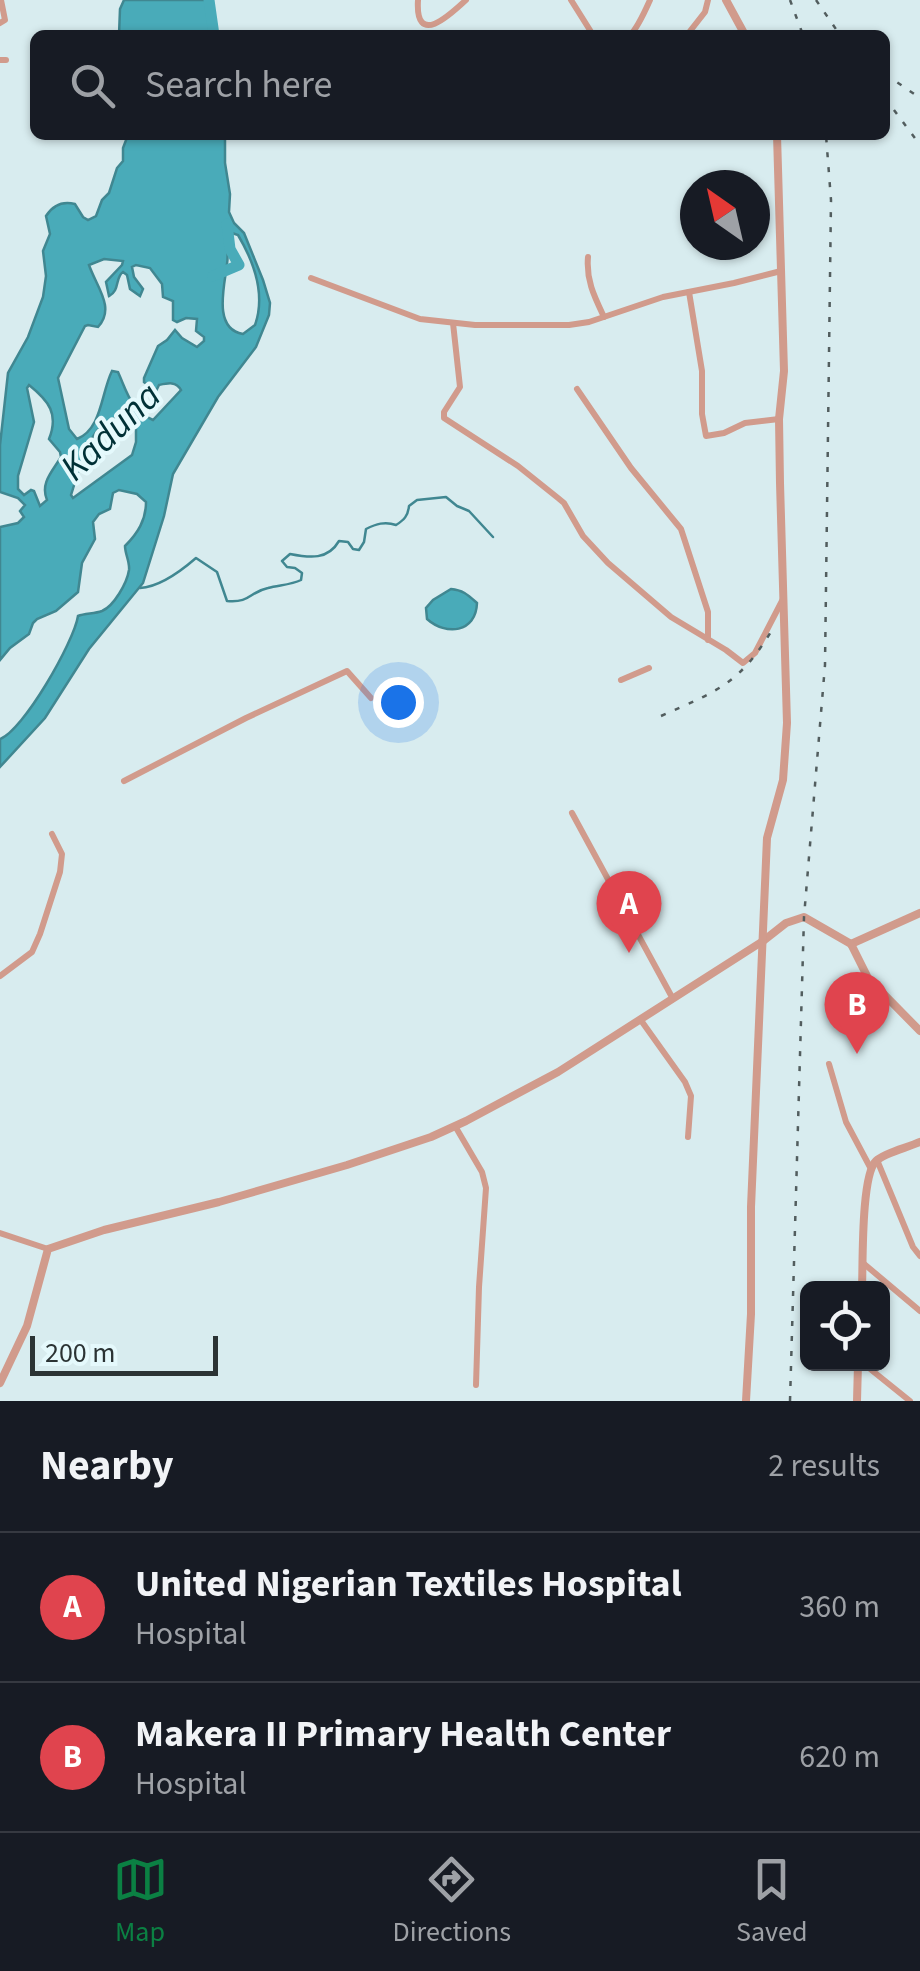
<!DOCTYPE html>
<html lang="en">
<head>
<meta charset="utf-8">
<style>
	body { margin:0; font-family:"Source Sans 3",sans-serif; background:#20242c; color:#f1f3f6 }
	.controls { position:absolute; right:30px; bottom:30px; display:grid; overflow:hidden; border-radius:15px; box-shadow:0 2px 8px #0004 }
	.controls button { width:90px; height:90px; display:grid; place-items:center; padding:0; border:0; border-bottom:2px solid #363941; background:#171b24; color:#f1f3f6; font:50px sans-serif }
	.compass { position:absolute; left:680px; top:170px; width:90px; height:90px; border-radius:50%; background:#171b24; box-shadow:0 2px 8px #0004; rotate:326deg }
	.scale { position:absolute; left:30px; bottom:25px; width:188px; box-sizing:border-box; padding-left:10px; border:5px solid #2b3334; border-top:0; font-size:28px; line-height:35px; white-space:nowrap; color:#2b3334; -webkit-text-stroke:8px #e5f9fc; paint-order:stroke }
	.you { position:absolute; left:398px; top:702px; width:35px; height:35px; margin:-25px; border:8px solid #fff; border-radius:50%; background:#1a73e8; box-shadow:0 0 0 15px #1a73e833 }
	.badge { display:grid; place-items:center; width:65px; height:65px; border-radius:50%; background:#0b8043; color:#fff; font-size:32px; font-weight:700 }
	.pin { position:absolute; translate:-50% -82px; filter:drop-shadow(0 2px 5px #0008) }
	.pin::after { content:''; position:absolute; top:52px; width:35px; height:30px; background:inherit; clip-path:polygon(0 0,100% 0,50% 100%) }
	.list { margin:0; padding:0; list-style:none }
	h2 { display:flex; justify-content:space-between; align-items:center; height:130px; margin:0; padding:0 40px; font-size:42px }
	h2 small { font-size:32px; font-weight:400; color:#9ea1a6 }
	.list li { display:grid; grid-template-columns:65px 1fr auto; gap:30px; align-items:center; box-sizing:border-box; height:150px; padding:0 40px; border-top:2px solid #363941 }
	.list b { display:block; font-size:38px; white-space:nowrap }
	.list p { margin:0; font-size:32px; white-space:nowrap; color:#9ea1a6 }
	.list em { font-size:32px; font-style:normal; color:#9ea1a6 }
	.icon { flex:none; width:55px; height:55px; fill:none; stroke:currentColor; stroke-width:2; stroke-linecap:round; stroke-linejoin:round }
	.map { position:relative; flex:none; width:920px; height:1401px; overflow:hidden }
	.search { position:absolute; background:#171b24; box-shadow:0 2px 8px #0004; left:30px; right:30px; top:30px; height:110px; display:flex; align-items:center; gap:25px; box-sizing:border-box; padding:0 35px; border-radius:15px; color:#9ea1a6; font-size:38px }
	.sheet { height:430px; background:#171b24 }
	nav { display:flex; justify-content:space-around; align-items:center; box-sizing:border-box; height:140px; border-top:2px solid #363941; background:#171b24; font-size:28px; color:#9ea1a6 }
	nav a { display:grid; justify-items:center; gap:5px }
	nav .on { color:#0b8043 }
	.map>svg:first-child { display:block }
	.water { fill:#49abb9; stroke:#408791; stroke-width:2.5; fill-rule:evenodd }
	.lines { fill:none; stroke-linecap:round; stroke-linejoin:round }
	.stream { stroke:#408791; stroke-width:2.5 }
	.river { stroke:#49abb9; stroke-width:11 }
	.minor { stroke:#d19b8c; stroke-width:6 }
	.tertiary { stroke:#d19b8c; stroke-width:8 }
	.rail { stroke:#525d5e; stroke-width:2.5; stroke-dasharray:5 10; stroke-linecap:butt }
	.labels { text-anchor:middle; stroke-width:8; stroke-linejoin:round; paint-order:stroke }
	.water-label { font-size:38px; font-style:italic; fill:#003036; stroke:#e5f9fc }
</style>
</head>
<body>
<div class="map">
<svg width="920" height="1401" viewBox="0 0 920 1401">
	<rect width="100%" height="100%" fill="#d8ecef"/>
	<g class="water">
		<polygon points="124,0 207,0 211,35 119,35 120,9"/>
		<path d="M128 135H225V163L230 194 229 212 234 223 244 233 263 280 270 303 269 315 256 347 218 397 173 474 164 516 143 583 89 649 45 718 0 767V739C23 731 74 642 78 616 85 613 94 614 102 611 114 606 127 583 129 570 130 562 125 554 125 546 138 533 146 520 146 502L137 494 119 490 113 493 110 509 99 514 93 522 95 539 82 563 78 592 56 611 37 619 33 623 29 634 10 648 0 660V527L18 523 24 517 20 511 25 505 18 498 0 492V445L8 373 28 337 43 297 46 276 43 251 50 234 46 216C53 205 63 201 75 204L83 217 88 220 96 216 102 200 109 193 117 168 123 161V148ZM232 233 238 235C254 262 266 294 255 325L243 334C212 329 225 284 227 264 229 252 225 243 232 233ZM104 259 123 261 122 265 106 282 109 296C120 291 115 277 123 272L127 275 130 289 140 296 143 289 134 277 132 267 136 265 150 268 162 284 163 297 173 301V320L177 322 186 318 197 319 196 331 204 337V341L197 347 182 338 175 330 167 340 158 346 144 378V382L156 391 159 385C168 383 176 381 181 390L153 420C131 411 127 392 118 372L112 371C101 393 102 429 77 439L69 429 58 378 85 326 88 325 98 327C116 308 96 286 89 265ZM29 385C49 401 59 414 49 439L60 452 61 457C52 472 40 483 47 500L40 506 34 491 31 490 24 495 18 489V476L34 422 27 388ZM122 416 131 420 136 426V442L132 455 73 498 71 495C80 468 88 421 122 416Z"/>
		<path d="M451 589C463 590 468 595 477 603 476 633 446 636 427 619L426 608 433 600Z"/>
	</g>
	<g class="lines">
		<path class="stream" d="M140 588C159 587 181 571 196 558L217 572 227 601C251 603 249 592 268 588 279 585 291 585 301 580L302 573 295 568 287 567 282 561 290 554C310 558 328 560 339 541L348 542 353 549 359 550 364 542 366 529C376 524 385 521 396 525 404 520 408 516 409 506L417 500 446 497 457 506 469 511 493 537"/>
		<g class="river">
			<polyline points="209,0 214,35"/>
			<polyline points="213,276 239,265 230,249 227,224"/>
		</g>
		<g class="minor">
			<path d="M418 0C415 48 450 15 466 0"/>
			<polyline points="571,0 593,35"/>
			<polyline points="0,23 5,20 1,0"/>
			<path d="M630 35C637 29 646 9 650 0"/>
			<polyline points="687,35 705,12 708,0"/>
			<polyline points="0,60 6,60"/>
			<path d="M588 257C586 280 594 296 604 317"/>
			<polyline points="311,278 420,319 475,325 569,325 589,322 663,297 734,283 781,271"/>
			<polyline points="689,292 702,371 702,414 706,436 724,433 745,423 779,419"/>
			<polyline points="453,323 460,387 444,412 444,418 518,466 558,498 564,503 583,536 608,563 671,617 726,650 743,663 755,653 783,599"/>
			<polyline points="577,389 631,468 681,529 708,612 708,640"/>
			<polyline points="621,680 649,668"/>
			<polyline points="124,781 246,718 347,671 371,698"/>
			<polyline points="572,813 673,999"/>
			<polyline points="0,976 32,952 40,934 60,872 62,854 52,834"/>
			<polyline points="640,1019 685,1082 691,1096 688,1137"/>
			<polyline points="829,1064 846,1122 871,1169"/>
			<polyline points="455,1126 482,1172 486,1188 479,1287 476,1385"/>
			<polyline points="877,1160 913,1247 920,1256"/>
			<polyline points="0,1233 48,1249"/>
			<polyline points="863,1263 920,1311"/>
			<polyline points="864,1364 910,1401"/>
		</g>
		<g class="tertiary">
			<polyline points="726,0 745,35"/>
			<polyline points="851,944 920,913"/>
			<path d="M862 1288C863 1265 861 1175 876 1161 886 1152 907 1148 920 1142"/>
			<polyline points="0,1383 27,1326 48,1249 104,1230 219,1202 347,1165 431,1137 466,1121 558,1072 763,941 786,923 804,917 851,944 868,978 920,1031"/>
			<polyline points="746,1401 751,1314 751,1207 767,838 783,780 787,723 780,483 779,419 784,371 777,135"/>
			<polyline points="857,1401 858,1364"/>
		</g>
		<g class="rail">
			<polyline points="790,0 803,35"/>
			<polyline points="816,0 840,35"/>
			<polyline points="885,74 920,98"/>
			<polyline points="885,98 920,145"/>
			<path d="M661 716C720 690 741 683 775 625"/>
			<polyline points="790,1401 804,917 825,665 831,200 826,135"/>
		</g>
	</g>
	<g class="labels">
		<g class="water-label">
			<text transform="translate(110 431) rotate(-44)" y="13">Kaduna</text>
		</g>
	</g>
</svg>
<div class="controls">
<button><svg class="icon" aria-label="locate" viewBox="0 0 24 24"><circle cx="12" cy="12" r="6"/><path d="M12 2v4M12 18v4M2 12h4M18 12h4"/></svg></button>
</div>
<svg class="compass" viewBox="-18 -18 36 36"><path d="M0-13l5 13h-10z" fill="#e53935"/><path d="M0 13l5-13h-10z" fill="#9ea1a6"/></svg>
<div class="scale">200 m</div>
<div class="you"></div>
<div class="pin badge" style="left:629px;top:953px;background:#e0444e">A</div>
<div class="pin badge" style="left:857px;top:1054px;background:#e0444e">B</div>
<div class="search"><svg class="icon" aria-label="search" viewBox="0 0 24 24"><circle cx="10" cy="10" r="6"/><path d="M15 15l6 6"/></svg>Search here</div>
</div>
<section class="sheet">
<h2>Nearby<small>2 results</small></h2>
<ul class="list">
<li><span class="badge" style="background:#e0444e">A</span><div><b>United Nigerian Textiles Hospital</b><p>Hospital</p></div><em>360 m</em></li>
<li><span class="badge" style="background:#e0444e">B</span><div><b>Makera II Primary Health Center</b><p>Hospital</p></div><em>620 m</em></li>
</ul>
</section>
<nav>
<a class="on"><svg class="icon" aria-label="map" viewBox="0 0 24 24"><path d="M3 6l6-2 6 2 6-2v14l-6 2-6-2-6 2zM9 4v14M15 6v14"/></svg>Map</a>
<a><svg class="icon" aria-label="directions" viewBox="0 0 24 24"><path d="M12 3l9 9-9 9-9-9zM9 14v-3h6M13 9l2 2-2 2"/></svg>Directions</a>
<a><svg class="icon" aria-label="saved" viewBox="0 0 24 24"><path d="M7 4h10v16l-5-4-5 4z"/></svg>Saved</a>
</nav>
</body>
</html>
